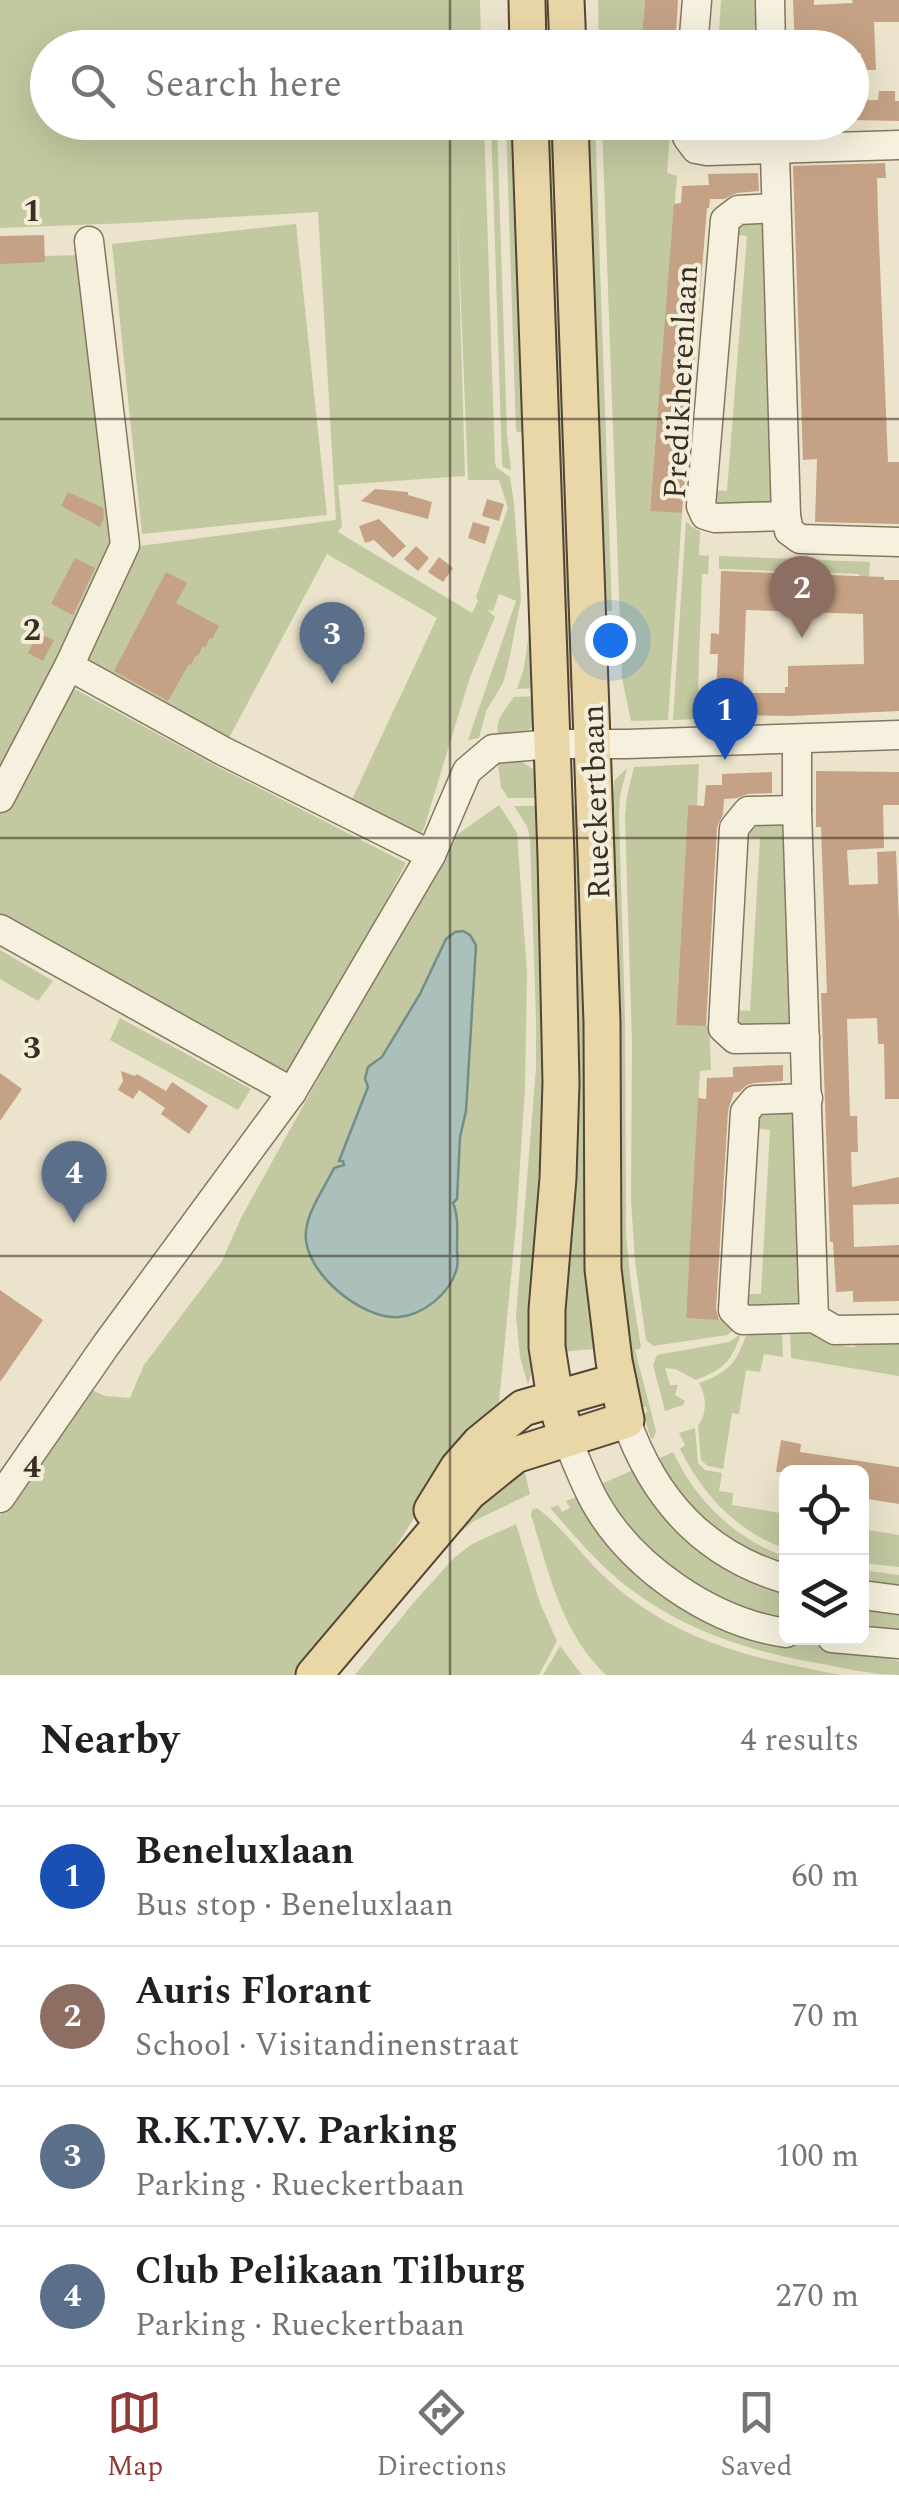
<!DOCTYPE html>
<html lang="en">
<head>
<meta charset="utf-8">
<style>
	body { margin:0; font-family:Spectral,serif; background:#f6f6f6; color:#202124 }
	.controls { position:absolute; right:30px; bottom:30px; display:grid; overflow:hidden; border-radius:15px; box-shadow:0 10px 40px #0002 }
	.controls button { width:90px; height:90px; display:grid; place-items:center; padding:0; border:0; border-bottom:2px solid #e0e0e0; background:#fff; color:#202124; font:50px sans-serif }
	.you { position:absolute; left:610px; top:640px; width:35px; height:35px; margin:-25px; border:8px solid #fff; border-radius:50%; background:#1a73e8; box-shadow:0 0 0 15px #1a73e833 }
	.badge { display:grid; place-items:center; width:65px; height:65px; border-radius:50%; background:#8f3a37; color:#fff; font-size:32px; font-weight:700 }
	.pin { position:absolute; translate:-50% -82px; filter:drop-shadow(0 2px 5px #0008) }
	.pin::after { content:''; position:absolute; top:52px; width:35px; height:30px; background:inherit; clip-path:polygon(0 0,100% 0,50% 100%) }
	.list { margin:0; padding:0; list-style:none }
	h2 { display:flex; justify-content:space-between; align-items:center; height:130px; margin:0; padding:0 40px; font-size:42px }
	h2 small { font-size:32px; font-weight:400; color:#757577 }
	.list li { display:grid; grid-template-columns:65px 1fr auto; gap:30px; align-items:center; box-sizing:border-box; height:140px; padding:0 40px; border-top:2px solid #e0e0e0 }
	.list b { display:block; font-size:38px; white-space:nowrap }
	.list p { margin:0; font-size:32px; white-space:nowrap; color:#757577 }
	.list em { font-size:32px; font-style:normal; color:#757577 }
	.icon { flex:none; width:55px; height:55px; fill:none; stroke:currentColor; stroke-width:2; stroke-linecap:round; stroke-linejoin:round }
	.map { position:relative; flex:none; width:899px; height:1675px; overflow:hidden }
	.search { position:absolute; background:#fff; box-shadow:0 10px 40px #0002; left:30px; right:30px; top:30px; height:110px; display:flex; align-items:center; gap:25px; box-sizing:border-box; padding:0 35px; border-radius:55px; color:#757577; font-size:38px }
	.sheet { height:690px; background:#fff }
	nav { display:flex; justify-content:space-around; align-items:center; box-sizing:border-box; height:140px; border-top:2px solid #e0e0e0; background:#fff; font-size:28px; color:#757577 }
	nav a { display:grid; justify-items:center; gap:5px }
	nav .on { color:#8f3a37 }
	.map>svg:first-child { display:block }
	.green { fill:#c2c8a0; fill-rule:evenodd }
	.water { fill:#abc0bb; stroke:#728e88; stroke-width:2.5 }
	.building { fill:#c5a285; fill-rule:evenodd }
	.lines { fill:none; stroke-linecap:round; stroke-linejoin:round }
	.minor-casing { stroke:#867661; stroke-width:31 }
	.major-casing { stroke:#554534; stroke-width:39 }
	.minor { stroke:#f6f0de; stroke-width:28 }
	.major { stroke:#e9d7a8; stroke-width:35 }
	.grid { fill:none; stroke:#382e22; stroke-width:2.5; stroke-opacity:0.55 }
	.labels { text-anchor:middle; stroke-width:8; stroke-linejoin:round; paint-order:stroke }
	.street-label { font-size:32px; fill:#382e22; stroke:#f3edda }
	.grid-label { font-size:32px; text-anchor:middle; font-weight:bold; fill:#382e22; stroke:#f3edda; stroke-width:8; stroke-linejoin:round; paint-order:stroke }
</style>
</head>
<body>
<div class="map">
<svg width="899" height="1675" viewBox="0 0 899 1675">
	<rect width="100%" height="100%" fill="#ebe3cb"/>
	<g class="green">
		<path d="M0 0H480L481 47 48 48V122L484 123 495 462 496 467 510 477 514 504 521 599 508 665 503 683 486 711 479 738 468 740 516 601 499 594 493 611 488 610 495 617 470 677 424 828 415 846 346 812 437 618 327 554 222 751 69 667 133 547 336 520 318 212 129 223 0 228ZM457 203 468 480H499L508 508 476 597 478 601 472 613 338 532 342 526 338 485 465 476Z"/>
		<polygon points="598,0 645,0 641,47 599,47"/>
		<polygon points="721,0 762,0 764,47 718,48"/>
		<polygon points="491,123 497,123 507,434 511,470 503,467 502,461"/>
		<polygon points="506,123 519,123 530,449 523,450 522,433 516,431"/>
		<polygon points="540,123 561,123 579,687 559,688"/>
		<polygon points="581,123 595,123 612,611 597,611"/>
		<polygon points="602,123 671,123 667,173 677,176 650,510 682,513 668,720 631,721 622,678"/>
		<polygon points="692,123 767,123 767,137 706,143"/>
		<polygon points="766,217 779,504 715,507 708,490 727,491 747,236 728,234 729,227"/>
		<polygon points="296,224 327,515 142,534 112,244"/>
		<polygon points="83,255 119,544 0,771 0,257"/>
		<polygon points="526,496 531,496 538,688 517,689 524,668 533,603"/>
		<polygon points="686,521 692,527 700,531 699,555 709,556 708,574 702,574 697,717 766,716 673,720"/>
		<polygon points="719,556 870,562 869,577 860,577 859,574 719,569"/>
		<polygon points="62,682 222,769 406,863 350,970 280,1090 0,932 0,803"/>
		<path d="M538 696C536 732 533 733 499 736 493 722 506 708 514 697Z"/>
		<polygon points="518,759 536,771 542,798 508,798 501,787 498,764 499,762"/>
		<polygon points="699,764 697,806 688,806 676,1024 709,1026 711,1070 700,1071 686,1317 731,1320 736,1328 727,1335 653,1346 646,1340 635,1261 631,1199 632,1043 625,816 627,796 634,767"/>
		<polygon points="627,768 620,796 619,816 625,1018 626,1235 631,1285 641,1348 635,1350 656,1431 654,1438 651,1439 643,1414 647,1412 646,1407 641,1407 619,1311 604,806 612,805 614,781"/>
		<path d="M499 805 517 833 527 973 525 1087 516 1225 498 1413 438 1480 378 1575 295 1675H0V1516L87 1388 105 1396 130 1398 144 1365 221 1263 241 1218 451 839ZM470 935 476 945 466 1111 460 1137 457 1199 453 1203 457 1212 458 1268 427 1306 407 1315 319 1269C290 1231 320 1200 340 1166H344L348 1136 368 1087 365 1079 368 1067 381 1057 420 994 446 939Z"/>
		<polygon points="584,805 595,1344 595,1349 560,1352 563,806"/>
		<polygon points="514,806 542,806 548,983 530,1345 531,1373 528,1385 520,1357 516,1316 536,1068 536,1019 530,838 527,826"/>
		<polygon points="786,817 797,1026 738,1029 733,1010 750,1011 760,838 743,836 745,824"/>
		<polygon points="0,950 53,981 38,1001 0,979"/>
		<polygon points="120,1018 251,1089 238,1110 110,1040"/>
		<polygon points="796,1109 806,1305 751,1308 746,1303 744,1294 761,1294 770,1130 753,1128 757,1113"/>
		<path d="M747 1333H782L783 1357 764 1354 760 1372 746 1370 739 1414 732 1413 723 1469 708 1466 701 1460 698 1426C707 1414 707 1396 699 1383 729 1372 736 1364 747 1333Z"/>
		<path d="M790 1333C797 1333 809 1330 816 1333 833 1337 831 1347 855 1347V1339L899 1338V1376L791 1358Z"/>
		<path d="M741 1334C731 1362 724 1369 696 1380L675 1369 665 1368 670 1385H678L675 1395 685 1401 683 1405 665 1411 653 1365 657 1355 729 1342Z"/>
		<path d="M695 1428 698 1463 705 1470 722 1473 719 1491 733 1493 732 1505 786 1514V1549C736 1531 703 1495 680 1449L685 1445 679 1433Z"/>
		<path d="M673 1452C696 1501 735 1539 786 1557V1572L775 1568 703 1522 653 1461Z"/>
		<polygon points="524,1468 530,1494 474,1521 445,1545 489,1494"/>
		<path d="M633 1470 786 1590V1623C764 1615 740 1610 719 1599 668 1575 628 1532 599 1485Z"/>
		<path d="M578 1496 595 1525 770 1640 862 1651 899 1661V1675C874 1675 848 1669 823 1664 751 1652 684 1631 625 1585 597 1563 574 1535 550 1508L558 1505 562 1512 570 1508 566 1501Z"/>
		<path d="M537 1508C564 1528 583 1558 608 1580 678 1643 752 1658 842 1675H606C561 1632 549 1573 531 1515L532 1510Z"/>
		<polygon points="516,1524 540,1603 557,1641 539,1675 355,1675 415,1601 454,1558 472,1544"/>
		<polygon points="862,1529 899,1535 899,1567 862,1563"/>
		<polygon points="862,1570 899,1575 899,1594 862,1589"/>
		<polygon points="862,1603 899,1608 899,1640 862,1635"/>
		<polygon points="560,1646 582,1675 543,1675"/>
	</g>
	<path class="water" d="M463 931 470 935 476 945 466 1111 460 1137 457 1199 453 1203C459 1217 457 1233 457 1248 457 1256 459 1264 456 1271 449 1294 423 1315 399 1317 361 1320 301 1270 306 1231 308 1210 325 1187 334 1168L344 1165 343 1161H339L368 1087 365 1079 368 1067 382 1057 420 994 446 939 455 932Z"/>
	<g class="building">
		<polygon points="645,0 678,0 675,48 641,48"/>
		<polygon points="793,0 814,0 814,5 853,3 852,0 899,0 899,22 874,22 876,70 862,70 861,53 852,54 852,48 795,48"/>
		<polygon points="879,91 895,91 895,101 899,101 899,121 852,120 852,100 878,100"/>
		<polygon points="885,163 886,178 877,178 878,216 888,462 899,462 899,524 815,522 817,459 803,460 793,166"/>
		<polygon points="758,173 759,191 737,193 724,199 710,199 709,208 707,208 682,513 650,511 674,204 681,203 682,186 709,185 708,174"/>
		<polygon points="44,235 45,262 0,264 0,236"/>
		<polygon points="375,489 408,492 408,495 432,502 428,519 361,501"/>
		<polygon points="68,492 103,508 104,518 100,527 61,506"/>
		<polygon points="487,499 504,504 499,521 482,516"/>
		<polygon points="379,519 406,546 393,558 374,540 365,543 359,526"/>
		<polygon points="473,522 490,527 485,544 468,538"/>
		<polygon points="416,546 429,558 418,571 404,559"/>
		<polygon points="439,557 453,568 443,582 428,572"/>
		<polygon points="75,558 95,568 73,615 51,604"/>
		<path d="M721 571 884 577V580H899V711L789 716 702 714V693H716L718 654H710L711 633 719 634ZM746 610 863 614 864 664 788 666V687H785V693H743Z"/>
		<polygon points="166,572 187,583 176,603 219,626 212,639 210,638 205,648 203,646 198,656 196,655 191,665 189,664 168,701 114,671"/>
		<polygon points="38,633 54,640 43,661 28,653"/>
		<polygon points="816,771 899,772 899,805 883,805 884,848 847,850 849,885 878,884 877,852 896,851 899,922 899,1099 885,1099 884,1044 878,1044 877,1018 847,1019 850,1116 857,1116 858,1152 851,1152 852,1187 899,1177 899,1204 853,1205 854,1247 899,1245 899,1301 853,1302 853,1291 836,1292 833,1242 830,1242 828,1187 821,993 827,993 821,827 816,827"/>
		<polygon points="772,772 772,793 748,794 737,798 724,799 723,814 717,827 706,1026 676,1025 688,805 704,806 706,785 722,785 722,774"/>
		<polygon points="783,1065 783,1081 754,1083 747,1085 739,1092 734,1092 728,1111 716,1309 719,1320 686,1318 698,1098 706,1099 707,1078 733,1077 733,1067"/>
		<polygon points="121,1071 135,1076 137,1074 166,1091 172,1082 208,1106 189,1134 161,1114 165,1108 139,1090 133,1099 118,1090 123,1081"/>
		<polygon points="0,1073 22,1089 0,1121"/>
		<polygon points="0,1290 43,1320 0,1382"/>
		<polygon points="781,1440 801,1444 800,1452 899,1467 899,1504 862,1498 862,1472 776,1472"/>
	</g>
	<g class="lines">
		<defs>
			<g id="minor">
				<polyline points="770,0 771,48"/>
				<polyline points="693,48 697,0"/>
				<polyline points="688,122 687,137 696,149 707,151 899,145"/>
				<polyline points="774,122 786,516 789,531 800,539 899,542"/>
				<polyline points="776,208 738,210 725,220 701,506 705,515 715,518 786,516"/>
				<polyline points="69,666 223,751 431,855"/>
				<polyline points="797,739 797,810 814,1318"/>
				<polyline points="0,798 69,666 125,545 89,241"/>
				<polyline points="797,810 748,811 734,828 723,1028 735,1039 805,1038"/>
				<polyline points="0,929 292,1092"/>
				<polyline points="808,1098 755,1100 745,1112 733,1310 743,1320 814,1318 835,1330 899,1329"/>
				<path d="M626 1420C654 1500 704 1555 786 1579"/>
				<path d="M567 1439C576 1460 584 1482 595 1502 632 1568 712 1622 786 1633"/>
				<polyline points="0,1498 106,1345 292,1092 431,855 467,771 493,749 552,744 627,744 899,735"/>
				<polyline points="862,1595 899,1600"/>
				<polyline points="832,1638 899,1644"/>
			</g>
			<g id="major">
				<polyline points="527,0 528,48"/>
				<polyline points="566,0 568,48"/>
				<polyline points="530,122 556,856 561,1083 558,1178 547,1310 547,1347 555,1398 567,1439"/>
				<polyline points="432,1510 458,1468 480,1443 523,1408 618,1381"/>
				<polyline points="314,1675 469,1492 515,1455 626,1420 614,1361 603,1269 602,1022 570,122"/>
			</g>
		</defs>
		<use href="#minor" class="minor-casing"/>
		<use href="#major" class="major-casing"/>
		<use href="#minor" class="minor"/>
		<use href="#major" class="major"/>
	</g>
	<path class="grid" d="M450 0V48M450 122V1675M0 419H899M0 838H899M0 1256H899"/>
	<g class="labels">
		<g class="street-label">
			<text transform="translate(680 382) rotate(-87)" y="11">Predikherenlaan</text>
			<text transform="translate(595 802) rotate(-92)" y="11">Rueckertbaan</text>
		</g>
	</g>
	<g class="grid-label">
		<text x="32" y="221">1</text>
		<text x="32" y="640">2</text>
		<text x="32" y="1058">3</text>
		<text x="32" y="1477">4</text>
	</g>
</svg>
<div class="controls">
<button><svg class="icon" aria-label="locate" viewBox="0 0 24 24"><circle cx="12" cy="12" r="6"/><path d="M12 2v4M12 18v4M2 12h4M18 12h4"/></svg></button>
<button><svg class="icon" aria-label="layers" viewBox="0 0 24 24"><path d="M12 4l9 5-9 5-9-5zM3 14l9 5 9-5"/></svg></button>
</div>
<div class="you"></div>
<div class="pin badge" style="left:725px;top:760px;background:#1a4fb4">1</div>
<div class="pin badge" style="left:802px;top:638px;background:#8d6e63">2</div>
<div class="pin badge" style="left:332px;top:684px;background:#5c6f8a">3</div>
<div class="pin badge" style="left:74px;top:1223px;background:#5c6f8a">4</div>
<div class="search"><svg class="icon" aria-label="search" viewBox="0 0 24 24"><circle cx="10" cy="10" r="6"/><path d="M15 15l6 6"/></svg>Search here</div>
</div>
<section class="sheet">
<h2>Nearby<small>4 results</small></h2>
<ul class="list">
<li><span class="badge" style="background:#1a4fb4">1</span><div><b>Beneluxlaan</b><p>Bus stop · Beneluxlaan</p></div><em>60 m</em></li>
<li><span class="badge" style="background:#8d6e63">2</span><div><b>Auris Florant</b><p>School · Visitandinenstraat</p></div><em>70 m</em></li>
<li><span class="badge" style="background:#5c6f8a">3</span><div><b>R.K.T.V.V. Parking</b><p>Parking · Rueckertbaan</p></div><em>100 m</em></li>
<li><span class="badge" style="background:#5c6f8a">4</span><div><b>Club Pelikaan Tilburg</b><p>Parking · Rueckertbaan</p></div><em>270 m</em></li>
</ul>
</section>
<nav>
<a class="on"><svg class="icon" aria-label="map" viewBox="0 0 24 24"><path d="M3 6l6-2 6 2 6-2v14l-6 2-6-2-6 2zM9 4v14M15 6v14"/></svg>Map</a>
<a><svg class="icon" aria-label="directions" viewBox="0 0 24 24"><path d="M12 3l9 9-9 9-9-9zM9 14v-3h6M13 9l2 2-2 2"/></svg>Directions</a>
<a><svg class="icon" aria-label="saved" viewBox="0 0 24 24"><path d="M7 4h10v16l-5-4-5 4z"/></svg>Saved</a>
</nav>
</body>
</html>
